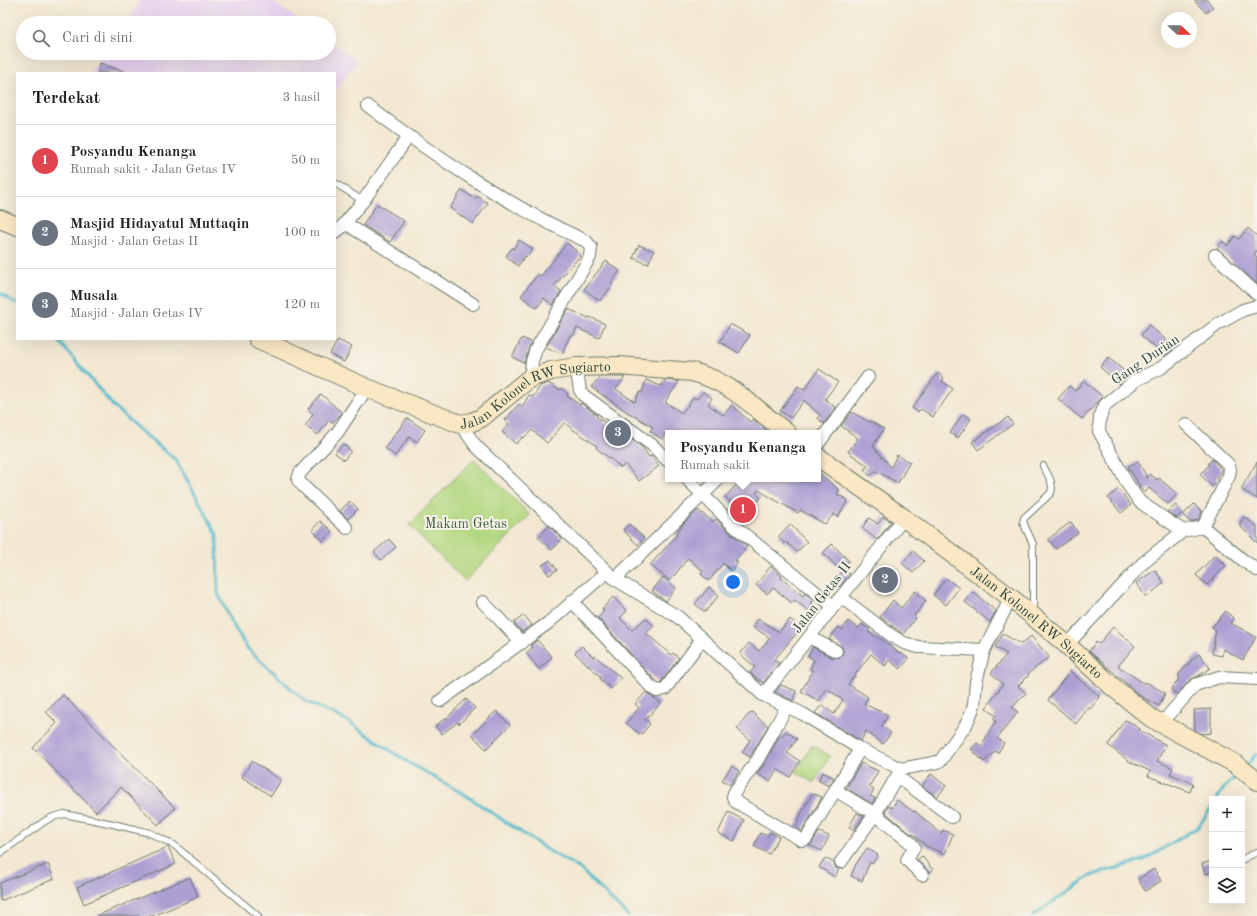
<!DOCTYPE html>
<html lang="id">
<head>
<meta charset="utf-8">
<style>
	body { margin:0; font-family:"Old Standard TT",serif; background:#f2f2f2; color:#222 }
	.controls { position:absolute; right:12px; bottom:12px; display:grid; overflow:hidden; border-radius:0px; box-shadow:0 4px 16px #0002 }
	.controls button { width:36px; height:36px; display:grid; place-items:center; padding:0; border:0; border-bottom:1px solid #e0e0e0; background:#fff; color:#222; font:20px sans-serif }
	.compass { position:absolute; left:1161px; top:12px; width:36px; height:36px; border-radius:50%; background:#fff; box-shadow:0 4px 16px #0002; rotate:112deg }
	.you { position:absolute; left:733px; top:582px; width:14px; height:14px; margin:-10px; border:3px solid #fff; border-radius:50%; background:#1a73e8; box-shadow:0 0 0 6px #1a73e833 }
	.badge { display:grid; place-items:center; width:26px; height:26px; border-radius:50%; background:#0f766e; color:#fff; font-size:13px; font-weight:700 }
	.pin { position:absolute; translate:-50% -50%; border:2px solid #fff; box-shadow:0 1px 4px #0006 }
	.popup { position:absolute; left:665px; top:430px; width:156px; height:52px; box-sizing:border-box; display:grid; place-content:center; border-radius:0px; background:#fff; filter:drop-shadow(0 1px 3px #0005); font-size:13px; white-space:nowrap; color:#767676 }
	.popup b { font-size:15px; color:#222 }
	.popup::after { content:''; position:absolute; left:50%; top:100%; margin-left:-8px; border:8px solid transparent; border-top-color:#fff }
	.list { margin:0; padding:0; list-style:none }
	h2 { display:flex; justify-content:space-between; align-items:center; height:52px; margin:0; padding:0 16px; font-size:17px }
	h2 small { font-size:13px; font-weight:400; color:#767676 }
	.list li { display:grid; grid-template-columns:26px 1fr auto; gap:12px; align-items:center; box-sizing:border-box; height:72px; padding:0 16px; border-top:1px solid #e0e0e0 }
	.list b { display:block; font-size:15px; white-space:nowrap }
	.list p { margin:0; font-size:13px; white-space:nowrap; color:#767676 }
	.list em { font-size:13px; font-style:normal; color:#767676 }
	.icon { flex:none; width:22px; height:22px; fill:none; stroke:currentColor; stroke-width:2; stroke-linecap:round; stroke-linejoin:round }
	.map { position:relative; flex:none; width:1257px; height:916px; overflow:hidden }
	.search { position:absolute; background:#fff; box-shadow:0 4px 16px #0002; left:16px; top:16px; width:320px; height:44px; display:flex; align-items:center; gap:10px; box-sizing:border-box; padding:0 14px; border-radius:22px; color:#767676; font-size:15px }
	.panel { position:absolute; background:#fff; box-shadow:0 4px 16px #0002; left:16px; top:72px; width:320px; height:268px; border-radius:0px }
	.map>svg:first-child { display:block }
	.built { fill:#e7d2ef }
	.green { fill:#b4d881; stroke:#6a8a5a }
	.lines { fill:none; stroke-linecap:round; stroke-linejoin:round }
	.stream { stroke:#50bacc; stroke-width:3 }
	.building { fill:#aca0d3 }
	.lane-casing { stroke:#69796b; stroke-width:8 }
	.street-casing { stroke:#69796b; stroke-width:14 }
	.secondary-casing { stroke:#69796b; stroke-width:20 }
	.lane { stroke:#fff; stroke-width:6 }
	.street { stroke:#fff; stroke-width:12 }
	.secondary { stroke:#fae7c3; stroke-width:18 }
	.labels { text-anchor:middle; stroke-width:4; stroke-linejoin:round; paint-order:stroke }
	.street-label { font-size:14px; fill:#1f3d34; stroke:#f7f3e8 }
	.park-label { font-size:14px; fill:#3d5c43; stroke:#f7f3e8 }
</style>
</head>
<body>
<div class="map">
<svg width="1257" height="916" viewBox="0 0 1257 916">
	<rect width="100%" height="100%" fill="#f7f3e8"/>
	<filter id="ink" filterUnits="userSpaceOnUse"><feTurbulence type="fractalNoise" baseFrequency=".025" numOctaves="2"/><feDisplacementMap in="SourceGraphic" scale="8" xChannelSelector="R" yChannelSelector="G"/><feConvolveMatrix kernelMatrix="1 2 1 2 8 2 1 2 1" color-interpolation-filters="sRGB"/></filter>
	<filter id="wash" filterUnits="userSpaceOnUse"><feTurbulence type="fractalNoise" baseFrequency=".012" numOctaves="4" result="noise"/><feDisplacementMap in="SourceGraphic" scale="16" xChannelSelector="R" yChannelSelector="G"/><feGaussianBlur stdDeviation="0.9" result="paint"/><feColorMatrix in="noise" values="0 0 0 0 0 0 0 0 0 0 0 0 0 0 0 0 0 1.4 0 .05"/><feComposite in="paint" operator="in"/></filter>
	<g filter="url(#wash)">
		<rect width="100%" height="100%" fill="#f3e8d2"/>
		<g class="built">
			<polygon points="141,0 270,0 303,23 125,23"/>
			<polygon points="329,41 357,61 335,92 335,73 90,73 104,53 329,53"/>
		</g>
		<g class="green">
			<polygon points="474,459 530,515 465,581 409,525"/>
			<polygon points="812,745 830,756 814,783 796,772"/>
		</g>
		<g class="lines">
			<g class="stream">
				<polyline points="0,293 17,304"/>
				<polyline points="57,339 114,407 143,433 176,460 217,534 218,593 230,620 247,648 305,701 346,720 409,763 467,796 549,851 579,868 628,916"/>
				<polyline points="1246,766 1257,753"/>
				<polyline points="1217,799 1224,788 1238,774"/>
				<polyline points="1033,916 1090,876 1146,859 1198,827 1212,807"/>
			</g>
		</g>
		<g id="blocks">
			<g class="building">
				<polygon points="1194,0 1207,0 1213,7 1206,13"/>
				<polygon points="100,63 125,72 125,73 97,73"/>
				<polygon points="462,190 475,199 477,196 488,203 473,224 450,208"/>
				<polygon points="377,204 404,221 390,242 363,225"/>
				<polygon points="1248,228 1257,236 1257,251 1254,254 1257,257 1257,284 1217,248 1223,241 1227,246 1235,236 1239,239"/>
				<polygon points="519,240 533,249 527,257 525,256 518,266 506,256 512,248 513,249"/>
				<polygon points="567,243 581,255 554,286 561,291 553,305 544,298 537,308 521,296 538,274 541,276"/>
				<polygon points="639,245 654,251 648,264 633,258"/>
				<polygon points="606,261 620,271 611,283 613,284 600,301 584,289"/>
				<polygon points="568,309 589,318 590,317 605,324 599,338 577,328 573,336 570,335 562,354 546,347"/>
				<polygon points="730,324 750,335 739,353 720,342"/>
				<polygon points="1149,325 1175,348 1164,356 1141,335"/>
				<polygon points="522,338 531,342 524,363 512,357"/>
				<polygon points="338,340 352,347 344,362 330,354"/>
				<polygon points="1109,358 1129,375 1119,384 1100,367"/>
				<polygon points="819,369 838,382 825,399 836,408 824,424 818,418 820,415 804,400 791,418 780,411 798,386 804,390"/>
				<polygon points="938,373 944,378 942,381 953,389 933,417 921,409 918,412 912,408"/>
				<polygon points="600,377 625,377 616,389 635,402 639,392 642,393 646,380 661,386 665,380 679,381 665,402 682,413 694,397 697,399 703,392 712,398 708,404 723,415 732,405 750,422 753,419 766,430 764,433 666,433 662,439 650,431 653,427 629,413 591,387"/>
				<polygon points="1084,381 1103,397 1082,419 1058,399 1069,386 1075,391"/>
				<polygon points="548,383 560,390 561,388 568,394 567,396 580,405 581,403 597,415 596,416 611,427 612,425 642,447 649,457 651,456 659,466 639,481 625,464 621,468 612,460 596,448 597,446 564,423 547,443 532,430 524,438 523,437 516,444 502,432 509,424 505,420 519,404 522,407 529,395 533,397 540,386"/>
				<polygon points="321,394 342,413 332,423 329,420 318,435 305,426 313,414 308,409"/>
				<polygon points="852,412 869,422 870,421 884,429 873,446 891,467 897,455 910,462 898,483 876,471 870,476 864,469 868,466 848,452 858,438 841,426"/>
				<polygon points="963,414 971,419 958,438 950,433"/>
				<polygon points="1008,417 1013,424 978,450 972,442"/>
				<polygon points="407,418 425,430 417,442 409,437 395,456 385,448"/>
				<polygon points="343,444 351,451 344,460 335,453"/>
				<polygon points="1212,459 1222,470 1216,478 1218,482 1212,487 1200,474 1209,465 1208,464"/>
				<polygon points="1138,461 1147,478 1150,474 1157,480 1159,478 1177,494 1168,504 1149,488 1145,493 1139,487 1140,486 1128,467"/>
				<polygon points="1257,462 1257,499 1241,489"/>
				<polygon points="818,472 839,490 837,494 848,500 838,517 834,514 825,524 800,510 798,513 758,490 756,493 761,498 744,517 737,511 738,509 725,497 742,479 818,479"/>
				<polygon points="1118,489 1131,505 1121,513 1108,498"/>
				<polygon points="350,501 358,509 348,519 340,511"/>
				<polygon points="1194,504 1202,512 1198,520 1190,522 1183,515"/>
				<polygon points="1176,505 1182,513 1177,518 1167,512"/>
				<polygon points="698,510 713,522 716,519 728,531 747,546 735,561 738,563 731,571 723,563 709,581 701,574 703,571 688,558 670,581 650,565 677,535 676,534 683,524"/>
				<polygon points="883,517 891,522 877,540 862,528 869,518 878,524"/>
				<polygon points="1244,517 1257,526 1257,543 1239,525"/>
				<polygon points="320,521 332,531 323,541 312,530"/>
				<polygon points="1071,522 1078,533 1056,549 1048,539"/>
				<polygon points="629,524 644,538 638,545 623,530"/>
				<polygon points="790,524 807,542 797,552 786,542 785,544 778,537"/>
				<polygon points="549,526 562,539 552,550 538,537"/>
				<polygon points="389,539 396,547 381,560 374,552"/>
				<polygon points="832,544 849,561 840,570 823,553"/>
				<polygon points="913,551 924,561 913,573 902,563"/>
				<polygon points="1215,555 1226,566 1207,585 1196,575"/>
				<polygon points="550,560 557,570 549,575 542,565"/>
				<polygon points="771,566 782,576 781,578 803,596 805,593 814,600 811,603 815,606 810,612 795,600 792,603 773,588 767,594 756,585"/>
				<polygon points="884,566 899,582 885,594 871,578"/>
				<polygon points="844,569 850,574 840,587 834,581"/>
				<polygon points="1155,570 1164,583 1146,597 1136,583"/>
				<polygon points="663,577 676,588 666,601 652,591"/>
				<polygon points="946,578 959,588 946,605 933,595"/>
				<polygon points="709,587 719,595 705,612 695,604"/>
				<polygon points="915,591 926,601 914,616 916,618 903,634 880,617 893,600 901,608"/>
				<polygon points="973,592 996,611 990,622 965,602"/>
				<polygon points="613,597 627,611 620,618 632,630 646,618 654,626 646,633 671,655 673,653 679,658 661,682 659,683 650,675 598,618 604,611 602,609"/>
				<polygon points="1226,611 1234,619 1231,623 1256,637 1243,660 1223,649 1222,656 1212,654 1216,630 1212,627"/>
				<polygon points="524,615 532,625 522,632 514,623"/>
				<polygon points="758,619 779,632 790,619 801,628 774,660 779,663 763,683 750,673 755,667 740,654 749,643 759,651 770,638 753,627"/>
				<polygon points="848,621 858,628 862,624 870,630 868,632 884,641 900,654 901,653 909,659 900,669 889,660 885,666 871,654 848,684 868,697 864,704 888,715 882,726 891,733 883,744 866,731 861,741 815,713 822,705 834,714 843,700 826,688 819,701 801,691 813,671 810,669 814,660 808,656 813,647 833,658 840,657 842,655 843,651 842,647 829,639 839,627 842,630"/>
				<polygon points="1113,627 1135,646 1118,666 1145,684 1146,682 1165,693 1159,706 1142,697 1089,651 1096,642 1099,644"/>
				<polygon points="1003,634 1021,644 1031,636 1049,657 1028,674 1029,675 1018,686 1026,693 1012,708 1018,712 997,738 1004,743 998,753 995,751 984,762 971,749 977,743 981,746 996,721 993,719 996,716 986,708 1003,684 991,673 1007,654 995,647"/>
				<polygon points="537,640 552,657 539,669 526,653 533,647 531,645"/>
				<polygon points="582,646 593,657 594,655 621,678 611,689 600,679 601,677 575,653"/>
				<polygon points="1199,654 1210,668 1200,675 1190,680 1177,694 1171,690 1180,677 1178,675 1192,660"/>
				<polygon points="1070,671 1100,697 1090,709 1088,708 1076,724 1048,700"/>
				<polygon points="781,685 796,691 793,701 775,692"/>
				<polygon points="646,692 661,703 645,720 650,724 641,735 626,723 639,708 635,704"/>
				<polygon points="63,695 175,808 158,825 121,787 96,812 33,748 57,723 46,712"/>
				<polygon points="466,699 475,708 459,724 458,722 442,734 435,726 446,718 446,719"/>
				<polygon points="1211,709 1211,733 1202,734 1195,730 1194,710"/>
				<polygon points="496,711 510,725 486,749 472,735"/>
				<polygon points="753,712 758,718 768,726 750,757 742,752 750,740 737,729 748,715"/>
				<polygon points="1125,720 1130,722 1140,729 1139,730 1166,745 1157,761 1173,768 1170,774 1193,783 1190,792 1148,776 1150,771 1130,762 1108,745"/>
				<polygon points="786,731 797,739 787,753 800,761 790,777 777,769 770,781 757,774 765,763 780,735 782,736"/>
				<polygon points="252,761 281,780 271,796 242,777"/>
				<polygon points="861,763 878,771 869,787 874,790 870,796 875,798 872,804 846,788"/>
				<polygon points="732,766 739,771 730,785 722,780"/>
				<polygon points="823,772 834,778 828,786 818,780"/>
				<polygon points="931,774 946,786 937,797 922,786"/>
				<polygon points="812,793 822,797 802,831 795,828 802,812 807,802 808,803"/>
				<polygon points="897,800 914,812 915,811 941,834 943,830 953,834 945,854 926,846 913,834 912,835 885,812 888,806 892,808"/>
				<polygon points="728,812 744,820 734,841 718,833"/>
				<polygon points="857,813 864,816 854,830 849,827"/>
				<polygon points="771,832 779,837 769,854 754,846 760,833 768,836"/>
				<polygon points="819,832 829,836 822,851 809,845 812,843"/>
				<polygon points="168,847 176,864 84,904 77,887"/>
				<polygon points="867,848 878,855 872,864 870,862 862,881 851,876 856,864"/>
				<polygon points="922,856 933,870 929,873 917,860"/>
				<polygon points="825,858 834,863 836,868 839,869 835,877 819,867"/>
				<polygon points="1212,861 1212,872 1205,874 1202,864"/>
				<polygon points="48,864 54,879 0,901 0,883"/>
				<polygon points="1154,869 1161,881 1145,891 1138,879"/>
				<polygon points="190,877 198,897 153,916 96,916"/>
			</g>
		</g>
	</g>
	<g filter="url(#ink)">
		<use href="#blocks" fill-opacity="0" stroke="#69796b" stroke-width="1"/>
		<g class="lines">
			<defs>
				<g id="lane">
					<polyline points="335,183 363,201"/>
					<path d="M1033 612V544L1023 522 1024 518 1051 493C1054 483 1048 475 1043 466"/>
					<polyline points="0,853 45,821 53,817 64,814 109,823 150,833 174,845 258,916"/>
					<polyline points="1243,859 1257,852"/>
				</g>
				<g id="street">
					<path d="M368 106C436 157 508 206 586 241L591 247 590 257 536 349 532 361 530 378"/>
					<polyline points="345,223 473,304"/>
					<polyline points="335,233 341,228 363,201 409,136"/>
					<polyline points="1215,255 1257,294"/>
					<polyline points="1257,306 1243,310 1218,324 1161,368 1136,380 1105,405 1100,417 1099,431 1128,485 1140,502 1183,531 1203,527 1244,561 1257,570"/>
					<polyline points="576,367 580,390 583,395 652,445 668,461"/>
					<polyline points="460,424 476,446 615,579 678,617 763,695 803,714 860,749 901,769"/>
					<polyline points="1186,424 1228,464 1230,469 1229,476 1203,527"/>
					<polyline points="818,444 868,377"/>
					<polyline points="687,479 733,525 833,606"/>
					<polyline points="347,528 302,485 298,480 300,473 337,433 367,388"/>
					<polyline points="615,579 719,479"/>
					<polyline points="841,597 892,636 904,643 918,647 984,650"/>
					<polyline points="572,601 652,688 657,691 665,689 702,639"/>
					<polyline points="483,602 522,643"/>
					<polyline points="809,637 836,651"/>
					<polyline points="1067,645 1143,563 1183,531"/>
					<polyline points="763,695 904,518"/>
					<polyline points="440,701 548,623 607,572"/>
					<polyline points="787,706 758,759 734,793 733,797 736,802 798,838 802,840 806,839 860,749"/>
					<polyline points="1161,724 1195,685 1219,677 1257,679"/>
					<polyline points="901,769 938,762 941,760 966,725 972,711 974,704 976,682 984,650 1011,598"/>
					<polyline points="898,777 952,817"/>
					<polyline points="835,790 875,814 912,844 914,847 907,860 922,875"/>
					<polyline points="841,862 875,814 901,769"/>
				</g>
				<g id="secondary">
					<polyline points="0,219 17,226"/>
					<path id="s1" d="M258 339 367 388 460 424 472 422 481 418 530 378 551 371 576 367 619 366 692 372C730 381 757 410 787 433"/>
					<path id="s2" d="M818 457 904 518 1011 598 1067 645 1114 688 1151 718 1234 763 1257 781"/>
				</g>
			</defs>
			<use href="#lane" class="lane-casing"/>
			<use href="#street" class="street-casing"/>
			<use href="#secondary" class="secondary-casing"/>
			<use href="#lane" class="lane"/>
			<use href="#street" class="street"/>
			<use href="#secondary" class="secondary"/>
		</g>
	</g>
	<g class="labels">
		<g class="street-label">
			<text transform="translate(1145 359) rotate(-34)" y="5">Gang Durian</text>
			<text dy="5" stroke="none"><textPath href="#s1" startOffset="303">Jalan Kolonel RW Sugiarto</textPath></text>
			<text transform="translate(821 597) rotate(-52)" y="5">Jalan Getas II</text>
			<text dy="5" stroke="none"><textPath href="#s2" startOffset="274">Jalan Kolonel RW Sugiarto</textPath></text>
		</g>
		<g class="park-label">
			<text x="466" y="528">Makam Getas</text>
		</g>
	</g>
</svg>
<div class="controls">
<button>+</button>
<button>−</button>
<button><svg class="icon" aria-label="layers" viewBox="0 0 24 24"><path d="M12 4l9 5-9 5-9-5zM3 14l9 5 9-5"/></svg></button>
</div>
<svg class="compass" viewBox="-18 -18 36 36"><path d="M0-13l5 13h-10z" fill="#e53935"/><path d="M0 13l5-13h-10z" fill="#767676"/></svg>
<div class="you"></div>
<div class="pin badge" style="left:743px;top:510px;background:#e0444e">1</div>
<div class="popup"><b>Posyandu Kenanga</b>Rumah sakit</div>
<div class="pin badge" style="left:885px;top:580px;background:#6b7280">2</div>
<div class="pin badge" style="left:618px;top:433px;background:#6b7280">3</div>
<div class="search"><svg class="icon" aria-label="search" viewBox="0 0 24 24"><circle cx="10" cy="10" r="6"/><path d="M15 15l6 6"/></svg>Cari di sini</div>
<section class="panel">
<h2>Terdekat<small>3 hasil</small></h2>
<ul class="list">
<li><span class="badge" style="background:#e0444e">1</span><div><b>Posyandu Kenanga</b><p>Rumah sakit · Jalan Getas IV</p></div><em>50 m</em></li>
<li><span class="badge" style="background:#6b7280">2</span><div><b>Masjid Hidayatul Muttaqin</b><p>Masjid · Jalan Getas II</p></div><em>100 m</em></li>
<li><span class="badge" style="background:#6b7280">3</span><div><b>Musala</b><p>Masjid · Jalan Getas IV</p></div><em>120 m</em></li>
</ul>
</section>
</div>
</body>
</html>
